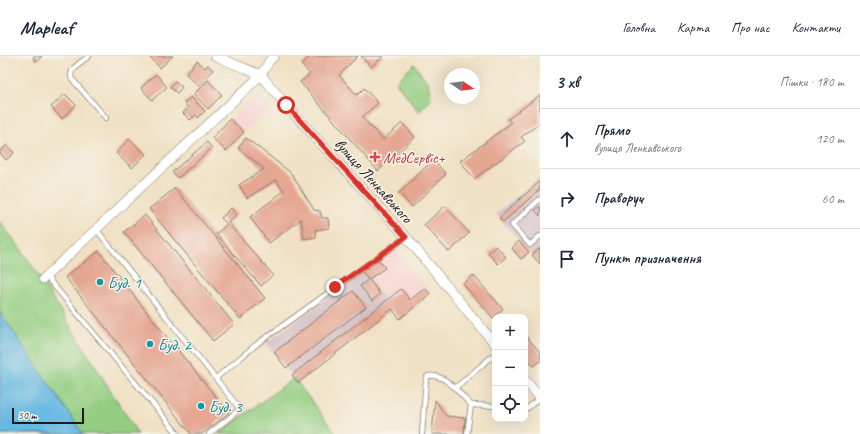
<!DOCTYPE html>
<html lang="uk">
<head>
<meta charset="utf-8">
<style>
	body { margin:0; font-family:Caveat,sans-serif; background:#f2f2f3; color:#1f2937 }
	.controls { position:absolute; right:12px; bottom:12px; display:grid; overflow:hidden; border-radius:8px; box-shadow:0 4px 16px #0002 }
	.controls button { width:36px; height:36px; display:grid; place-items:center; padding:0; border:0; border-bottom:1px solid #e0e1e3; background:#fff; color:#1f2937; font:20px sans-serif }
	.compass { position:absolute; left:444px; top:12px; width:36px; height:36px; border-radius:50%; background:#fff; box-shadow:0 4px 16px #0002; rotate:103deg }
	.scale { position:absolute; left:12px; bottom:10px; width:72px; box-sizing:border-box; padding-left:4px; border:2px solid #1c1c1c; border-top:0; font-size:11px; line-height:14px; white-space:nowrap; color:#1c1c1c; -webkit-text-stroke:3px #f7f3e8; paint-order:stroke }
	.stop { position:absolute; width:12px; height:12px; margin:-9px; border:3px solid #d93025; border-radius:50%; background:#fff }
	.stop.end { background:#d93025; border-color:#fff; box-shadow:0 1px 4px #0008 }
	.list { margin:0; padding:0; list-style:none }
	h2 { display:flex; justify-content:space-between; align-items:center; height:52px; margin:0; padding:0 16px; font-size:17px }
	h2 small { font-size:13px; font-weight:400; color:#747a83 }
	.list li { display:grid; grid-template-columns:26px 1fr auto; gap:12px; align-items:center; box-sizing:border-box; height:60px; padding:0 16px; border-top:1px solid #e0e1e3 }
	.list b { display:block; font-size:15px; white-space:nowrap }
	.list p { margin:0; font-size:13px; white-space:nowrap; color:#747a83 }
	.list em { font-size:13px; font-style:normal; color:#747a83 }
	.icon { flex:none; width:22px; height:22px; fill:none; stroke:currentColor; stroke-width:2; stroke-linecap:round; stroke-linejoin:round }
	.map { position:relative; flex:none; width:540px; height:378px; overflow:hidden }
	header { display:flex; align-items:center; gap:24px; box-sizing:border-box; height:56px; padding:0 20px; background:#fff; border-bottom:1px solid #e0e1e3 }
	header strong { font-size:19px }
	nav { display:flex; gap:22px; margin-inline-start:auto; font-size:14px }
	main { display:flex }
	aside { flex:1; background:#fff }
	.map>svg:first-child { display:block }
	.built { fill:#f7d0ce }
	.industrial { fill:#d2bec4 }
	.green { fill:#93cd81; stroke:#58744e }
	.water { fill:#67b9e2; stroke:#426a7f }
	.building { fill:#e5a692 }
	.lines { fill:none; stroke-linecap:round; stroke-linejoin:round }
	.service-casing { stroke:#867e70; stroke-width:6 }
	.minor-casing { stroke:#867e70; stroke-width:10 }
	.service { stroke:#fff; stroke-width:4.5 }
	.minor { stroke:#fff; stroke-width:9 }
	.route { stroke:#d93025; stroke-width:5 }
	.health-dot { fill:#e0444e; stroke:#f7f3e8; stroke-width:1.5 }
	.culture-dot { fill:#0f9aa8; stroke:#f7f3e8; stroke-width:1.5 }
	.labels { text-anchor:middle; stroke-width:3; stroke-linejoin:round; paint-order:stroke }
	.health-label { font-size:16px; fill:#be3a42; stroke:#f7f3e8; text-anchor:start }
	.street-label { font-size:16px; fill:#1c1c1c; stroke:#f7f3e8 }
	.culture-label { font-size:16px; fill:#0d838f; stroke:#f7f3e8; text-anchor:start }
</style>
</head>
<body>
<header>
<strong>Mapleaf</strong>
<nav><a>Головна</a><a>Карта</a><a>Про нас</a><a>Контакти</a></nav>
</header>
<main>
<div class="map">
<svg width="540" height="378" viewBox="0 0 540 378">
	<rect width="100%" height="100%" fill="#f7f3e8"/>
	<filter id="ink" filterUnits="userSpaceOnUse"><feTurbulence type="fractalNoise" baseFrequency=".025" numOctaves="2"/><feDisplacementMap in="SourceGraphic" scale="8" xChannelSelector="R" yChannelSelector="G"/><feConvolveMatrix kernelMatrix="1 2 1 2 8 2 1 2 1" color-interpolation-filters="sRGB"/></filter>
	<filter id="wash" filterUnits="userSpaceOnUse"><feTurbulence type="fractalNoise" baseFrequency=".012" numOctaves="4" result="noise"/><feDisplacementMap in="SourceGraphic" scale="16" xChannelSelector="R" yChannelSelector="G"/><feGaussianBlur stdDeviation="0.9" result="paint"/><feColorMatrix in="noise" values="0 0 0 0 0 0 0 0 0 0 0 0 0 0 0 0 0 1.4 0 .05"/><feComposite in="paint" operator="in"/></filter>
	<g filter="url(#wash)">
		<rect width="100%" height="100%" fill="#f0e1c4"/>
		<g class="built">
			<polygon points="257,37 271,52 244,76 226,95 212,82"/>
			<polygon points="394,191 430,238 400,263 362,215"/>
		</g>
		<g class="industrial">
			<polygon points="540,121 540,208 496,158"/>
			<polygon points="362,215 392,253 298,327 266,287"/>
		</g>
		<g class="green">
			<polygon points="414,8 428,27 431,43 419,56 396,26"/>
			<polygon points="0,166 21,193 38,219 138,378 0,378"/>
			<polygon points="294,322 336,378 218,378"/>
		</g>
		<polygon class="water" points="0,256 83,378 0,378"/>
		<g id="blocks">
			<g class="building">
				<polygon points="34,0 42,0 36,5 33,1"/>
				<polygon points="149,0 173,0 160,12"/>
				<polygon points="311,0 358,0 339,19 357,39 364,32 378,47 362,61 383,84 402,67 415,81 378,115 300,26 310,18 301,9"/>
				<polygon points="361,0 384,0 371,11"/>
				<polygon points="197,5 205,12 208,9 213,14 199,30 186,18"/>
				<polygon points="156,18 167,31 152,44 141,32"/>
				<polygon points="208,24 222,39 208,53 194,38"/>
				<polygon points="175,25 182,31 177,37 170,31"/>
				<polygon points="65,38 76,49 62,63 51,51"/>
				<polygon points="540,39 540,67 521,81 525,85 474,123 460,105 511,67 508,63"/>
				<polygon points="191,41 205,55 198,62 196,59 190,64 183,57 188,52 184,47"/>
				<polygon points="230,63 244,76 226,95 212,82"/>
				<polygon points="246,82 291,117 314,154 320,155 322,162 328,162 329,172 315,174 316,181 304,183 301,163 269,187 250,161 284,135 276,124 247,142 239,129 264,113 238,92"/>
				<polygon points="129,83 146,98 132,112 116,97"/>
				<polygon points="207,86 212,92 178,122 172,116"/>
				<polygon points="7,89 14,97 6,104 0,97 0,95"/>
				<polygon points="433,104 446,118 412,151 399,137"/>
				<polygon points="540,125 540,133 503,166 499,162"/>
				<polygon points="175,132 265,242 240,263 149,153"/>
				<polygon points="445,150 469,177 449,196 424,169"/>
				<polygon points="540,150 540,160 535,154"/>
				<polygon points="231,152 237,159 228,167 273,219 261,230 216,178 227,168 221,162"/>
				<polygon points="145,159 234,268 213,285 124,176"/>
				<polygon points="519,185 529,196 521,203 512,192"/>
				<polygon points="496,190 506,201 498,208 488,197"/>
				<polygon points="540,192 540,208 532,199"/>
				<polygon points="99,195 150,260 229,357 202,378 191,378 65,221"/>
				<polygon points="378,203 385,212 369,223 380,238 372,245 360,230 368,224 362,215"/>
				<polygon points="473,219 503,253 493,262 463,228"/>
				<polygon points="425,232 430,238 400,263 392,253 298,327 292,319 401,233 410,244"/>
				<polygon points="353,235 366,251 286,312 274,296"/>
				<polygon points="525,279 540,296 540,305 534,310 525,300"/>
				<polygon points="435,344 446,360 465,362 464,378 432,378"/>
			</g>
		</g>
	</g>
	<g filter="url(#ink)">
		<use href="#blocks" fill-opacity="0" stroke="#867e70" stroke-width="1"/>
		<g class="lines">
			<defs>
				<g id="service">
					<path d="M89 0C82 6 67 13 72 23L106 62"/>
					<polyline points="540,143 512,169 530,189 540,180"/>
					<polyline points="96,173 240,353 209,378"/>
					<polyline points="46,220 178,378"/>
					<polyline points="216,322 257,288 406,181"/>
					<polyline points="455,332 471,349"/>
					<polyline points="525,352 528,352 540,341"/>
					<path d="M422 378 426 323 428 320C439 318 447 325 455 332L495 298"/>
					<polyline points="467,378 471,349 495,350"/>
				</g>
				<g id="minor">
					<polyline points="215,0 261,19 286,49 406,181 495,288"/>
					<polyline points="43,223 261,19 270,4 274,0"/>
					<polyline points="525,324 540,342"/>
				</g>
			</defs>
			<use href="#service" class="service-casing"/>
			<use href="#minor" class="minor-casing"/>
			<use href="#service" class="service"/>
			<use href="#minor" class="minor"/>
		</g>
	</g>
	<g class="lines" filter="url(#ink)">
		<polyline class="route" points="286,49 406,181 335,231"/>
	</g>
	<path class="health-dot" d="M373 95h4v4h4v4h-4v4h-4v-4h-4v-4h4z"/>
	<g class="culture-dot">
		<circle cx="100" cy="226" r="4"/>
		<circle cx="150" cy="288" r="4"/>
		<circle cx="201" cy="350" r="4"/>
	</g>
	<g class="labels">
		<g class="health-label">
			<text x="383" y="107">МедСервіс+</text>
		</g>
		<g class="street-label">
			<text transform="translate(374 124) rotate(48)" y="6">вулиця Ленкавського</text>
		</g>
		<g class="culture-label">
			<text x="108" y="232">Буд. 1</text>
			<text x="158" y="294">Буд. 2</text>
			<text x="209" y="356">Буд. 3</text>
		</g>
	</g>
</svg>
<div class="controls">
<button>+</button>
<button>−</button>
<button><svg class="icon" aria-label="locate" viewBox="0 0 24 24"><circle cx="12" cy="12" r="6"/><path d="M12 2v4M12 18v4M2 12h4M18 12h4"/></svg></button>
</div>
<svg class="compass" viewBox="-18 -18 36 36"><path d="M0-13l5 13h-10z" fill="#e53935"/><path d="M0 13l5-13h-10z" fill="#747a83"/></svg>
<div class="scale">50 m</div>
<div class="stop" style="left:286px;top:49px"></div>
<div class="stop end" style="left:335px;top:231px"></div>
</div>
<aside>
<h2>3 хв<small>Пішки · 180 m</small></h2>
<ul class="list">
<li><svg class="icon" aria-label="ahead" viewBox="0 0 24 24"><path d="M12 20V5M6 11l6-6 6 6"/></svg><div><b>Прямо</b><p>вулиця Ленкавського</p></div><em>120 m</em></li>
<li><svg class="icon" aria-label="right" viewBox="0 0 24 24"><path d="M7 20v-9h11M14 6l5 5-5 5"/></svg><div><b>Праворуч</b></div><em>60 m</em></li>
<li><svg class="icon" aria-label="arrive" viewBox="0 0 24 24"><path d="M6 21V4h12l-3 4 3 4H6"/></svg><div><b>Пункт призначення</b></div></li>
</ul>
</aside>
</main>
</body>
</html>
